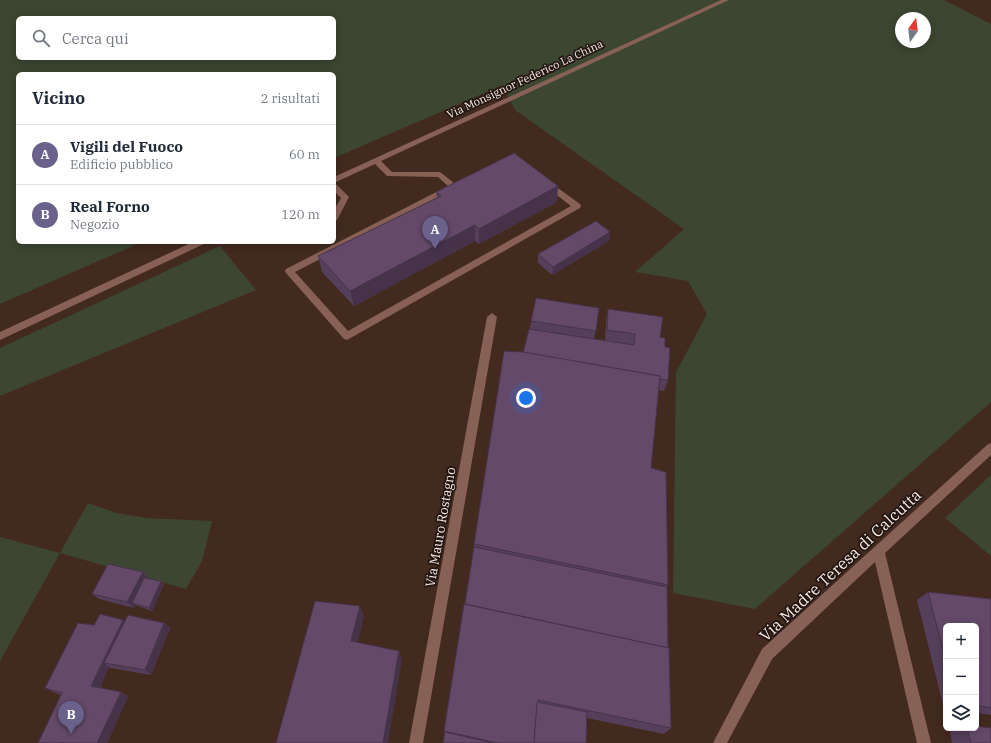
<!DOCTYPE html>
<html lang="it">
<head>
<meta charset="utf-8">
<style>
	body { margin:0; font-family:"IBM Plex Serif",serif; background:#f6f6f7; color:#1f2937 }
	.controls { position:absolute; right:12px; bottom:12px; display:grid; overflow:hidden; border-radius:6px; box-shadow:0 2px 10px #0003 }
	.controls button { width:36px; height:36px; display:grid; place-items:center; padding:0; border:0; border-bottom:1px solid #e0e1e3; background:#fff; color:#1f2937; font:20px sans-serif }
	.compass { position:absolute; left:895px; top:12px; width:36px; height:36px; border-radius:50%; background:#fff; box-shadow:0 2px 10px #0003; rotate:14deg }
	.you { position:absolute; left:526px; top:398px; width:14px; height:14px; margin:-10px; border:3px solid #fff; border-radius:50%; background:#1a73e8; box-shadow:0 0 0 6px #1a73e833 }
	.badge { display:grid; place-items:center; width:26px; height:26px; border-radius:50%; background:#6a628b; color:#fff; font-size:13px; font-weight:700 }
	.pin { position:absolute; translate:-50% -33px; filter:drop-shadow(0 1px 2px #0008) }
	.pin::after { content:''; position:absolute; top:21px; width:14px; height:12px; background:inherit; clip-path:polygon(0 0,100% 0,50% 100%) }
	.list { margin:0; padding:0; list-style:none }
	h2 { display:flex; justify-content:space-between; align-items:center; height:52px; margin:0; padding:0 16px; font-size:17px }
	h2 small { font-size:13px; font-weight:400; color:#747a83 }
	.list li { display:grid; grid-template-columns:26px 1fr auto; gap:12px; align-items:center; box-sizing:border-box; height:60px; padding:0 16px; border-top:1px solid #e0e1e3 }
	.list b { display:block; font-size:15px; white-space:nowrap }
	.list p { margin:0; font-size:13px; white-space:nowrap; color:#747a83 }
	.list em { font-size:13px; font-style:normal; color:#747a83 }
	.icon { flex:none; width:22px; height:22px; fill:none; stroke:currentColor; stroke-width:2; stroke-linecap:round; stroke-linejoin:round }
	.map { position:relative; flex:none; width:991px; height:743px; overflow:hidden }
	.search { position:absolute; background:#fff; box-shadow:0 2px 10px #0003; left:16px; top:16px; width:320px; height:44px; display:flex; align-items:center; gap:10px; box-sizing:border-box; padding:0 14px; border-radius:6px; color:#747a83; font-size:15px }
	.panel { position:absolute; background:#fff; box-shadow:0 2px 10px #0003; left:16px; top:72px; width:320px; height:172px; border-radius:6px }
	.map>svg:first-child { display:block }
	.green { fill:#3c4631; fill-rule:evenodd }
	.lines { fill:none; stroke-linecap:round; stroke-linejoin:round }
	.minor { fill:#886156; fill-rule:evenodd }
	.wall { fill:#563f5a }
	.shaded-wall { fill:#46334a }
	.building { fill:#644969; stroke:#46334a }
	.labels { text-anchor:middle; stroke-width:3.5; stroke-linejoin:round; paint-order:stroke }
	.far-street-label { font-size:11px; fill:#fbeae3; stroke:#211611 }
	.street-label { font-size:13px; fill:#fbeae3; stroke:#211611 }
	.near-street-label { font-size:16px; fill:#fbeae3; stroke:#211611 }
</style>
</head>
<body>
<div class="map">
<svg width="991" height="743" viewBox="0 0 991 743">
	<rect width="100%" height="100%" fill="#432a1f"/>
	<g class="green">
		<path d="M0 0H944L991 24V402L755 609 673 593 676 372 707 314 688 281 635 272 684 229 515 110 503 85 334 158V74H18V242H142L0 304ZM18 18H334V58H18ZM901 18H925V42H901Z"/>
		<polygon points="220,246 256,290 0,396 0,348"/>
		<polygon points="991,475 991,556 945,518"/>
		<polygon points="88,503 116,513 146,518 212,521 202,561 186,589 60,553 0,661 0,537 60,553"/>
	</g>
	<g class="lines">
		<g class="minor">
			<path d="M721 0H729L381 161 392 172H440L454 183 512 155 580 204 581 206 580 208 347 340 344 339 286 273 285 271 286 269 448 186 438 177 387 176 375 164 334 183V177ZM511 160 571 206 348 331 295 272Z"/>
			<polygon points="334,184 337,185 349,197 337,220 334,221 334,210 341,198 334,191"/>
			<polygon points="193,242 205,242 204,244 0,340 0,332"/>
			<polygon points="492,313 497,317 423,743 409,743 487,317"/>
			<polygon points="991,443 991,455 885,553 931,743 917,743 875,562 772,659 727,743 713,743 762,649 987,445"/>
		</g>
	</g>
	<g class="wall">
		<polygon points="436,192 557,202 479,244 475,241 354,306 322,272 318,256 437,198"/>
		<polygon points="610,232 609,241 552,275 538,263 538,254"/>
		<polygon points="599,308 594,339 530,329 531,321"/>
		<polygon points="608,309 660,337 665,347 668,380 664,391 658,390 651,468 668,585 667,587 668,648 671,728 664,734 587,718 586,743 443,743 445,732 444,731 465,604 474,544 523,353 605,341 606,321"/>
		<polygon points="143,572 149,578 149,579 164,584 152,611 135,605 134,608 99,599 92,594"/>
		<polygon points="928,592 991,599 991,715 976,713 976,626 946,626 946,709 944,709 917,600"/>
		<polygon points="125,622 164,623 170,628 151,675 111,668 109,667 100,687 128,696 107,743 38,743 61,695 53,692 45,688 94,625"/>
		<polygon points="958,728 976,728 991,743 952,743 950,731"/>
	</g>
	<g class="shaded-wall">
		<polygon points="558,186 557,202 479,244 479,229"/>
		<polygon points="475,225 475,241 354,306 350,291"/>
		<polygon points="610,232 609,241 552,275 553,267"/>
		<polygon points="143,572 149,578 136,604 132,603 135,605 134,608 127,602"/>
		<polygon points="161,581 164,584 152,611 149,608"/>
		<polygon points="360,606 364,616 356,650 351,641"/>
		<polygon points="123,620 129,625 104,663 109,667 98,690 91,686"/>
		<polygon points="164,623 170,628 151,675 145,670"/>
		<polygon points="399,651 402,660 388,743 383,743"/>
		<polygon points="121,692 128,696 107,743 97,743"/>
	</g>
	<g class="building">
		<polygon points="514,153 558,186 479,229 475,225 350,291 318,256 441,196 436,192"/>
		<polygon points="596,221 610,232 553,267 538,254"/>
		<polygon points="536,298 599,308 596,331 531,321"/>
		<polygon points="608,309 663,317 660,337 665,338 665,347 670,348 668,380 659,379 660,376 523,353 529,329 634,345 635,334 607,330"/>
		<polygon points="504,351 523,352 660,376 651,468 666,472 668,585 474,544"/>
		<polygon points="474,547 667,587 668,648 465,604"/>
		<polygon points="108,564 143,572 127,602 92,594"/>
		<polygon points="144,578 161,581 149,608 132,603"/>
		<polygon points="928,592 991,599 991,708 976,705 976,626 946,626 946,661"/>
		<polygon points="315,601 360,606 351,641 399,651 383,743 276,743"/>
		<polygon points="464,604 669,648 671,728 538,700 534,743 498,743 444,731"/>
		<polygon points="100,614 123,620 91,686 121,692 97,743 63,743 63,742 62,743 38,743 62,693 45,688 78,623 94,625"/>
		<polygon points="128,615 164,623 145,670 104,663"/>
		<polygon points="537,702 587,712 586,743 534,743"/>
		<polygon points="976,726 991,728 991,743 971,743 967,728 976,728"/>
		<polygon points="445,732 493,743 443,743"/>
	</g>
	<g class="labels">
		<g class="far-street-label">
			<text transform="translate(525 79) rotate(-25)" y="4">Via Monsignor Federico La China</text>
		</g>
		<g class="street-label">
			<text transform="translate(440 527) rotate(-80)" y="5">Via Mauro Rostagno</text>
		</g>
		<g class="near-street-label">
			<text transform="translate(840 565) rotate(-43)" y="6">Via Madre Teresa di Calcutta</text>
		</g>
	</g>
</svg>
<div class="controls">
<button>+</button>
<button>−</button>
<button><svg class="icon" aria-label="layers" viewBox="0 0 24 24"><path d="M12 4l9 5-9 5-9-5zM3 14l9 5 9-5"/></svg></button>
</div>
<svg class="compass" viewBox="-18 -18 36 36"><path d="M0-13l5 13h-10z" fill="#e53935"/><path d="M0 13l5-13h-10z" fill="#747a83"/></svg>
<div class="you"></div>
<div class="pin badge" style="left:435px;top:249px">A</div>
<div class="pin badge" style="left:71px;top:734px">B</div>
<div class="search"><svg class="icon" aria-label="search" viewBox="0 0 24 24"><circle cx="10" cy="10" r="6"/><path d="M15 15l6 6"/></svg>Cerca qui</div>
<section class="panel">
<h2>Vicino<small>2 risultati</small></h2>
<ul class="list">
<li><span class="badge">A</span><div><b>Vigili del Fuoco</b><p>Edificio pubblico</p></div><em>60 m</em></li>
<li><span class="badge">B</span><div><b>Real Forno</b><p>Negozio</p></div><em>120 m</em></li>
</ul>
</section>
</div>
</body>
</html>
